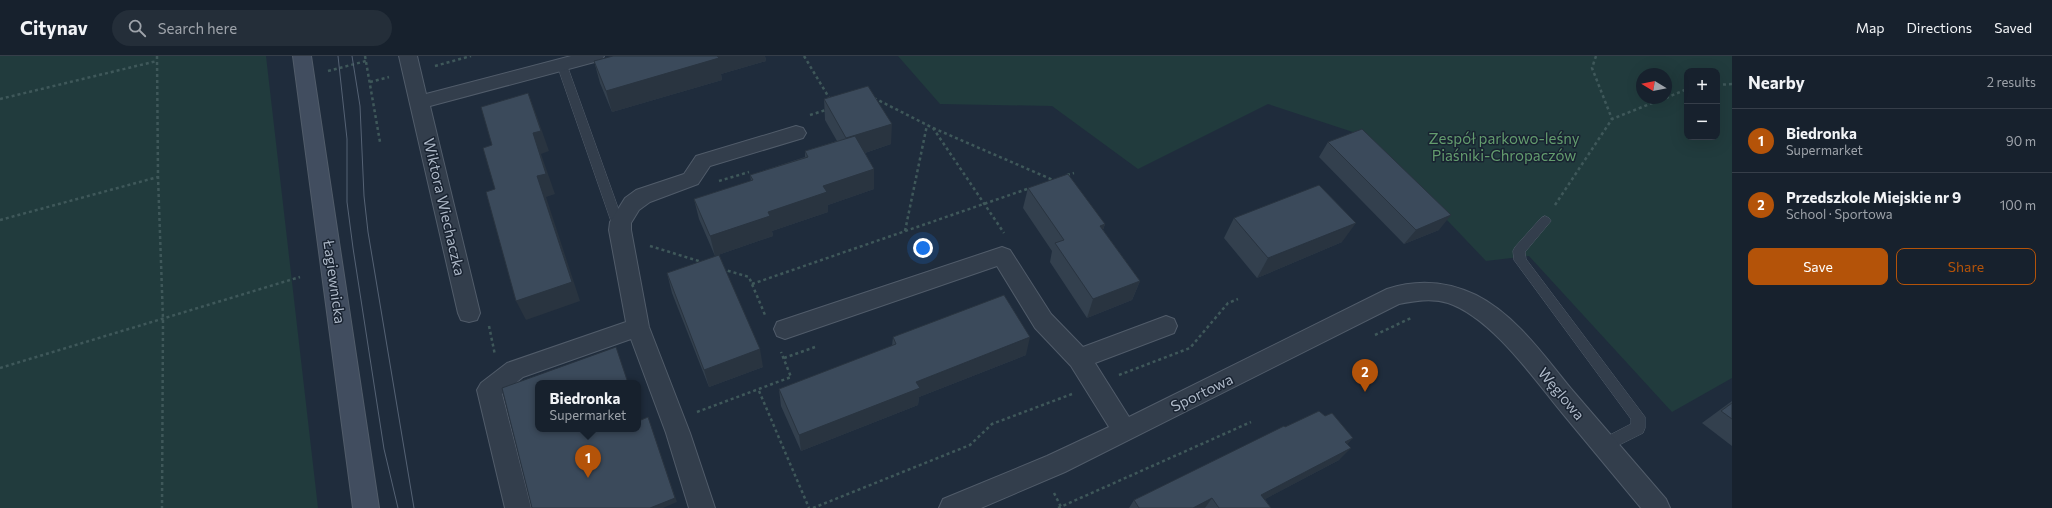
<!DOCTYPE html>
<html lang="en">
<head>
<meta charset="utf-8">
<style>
	body { margin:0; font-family:Commissioner,sans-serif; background:#242e39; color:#f1f3f6 }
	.controls { position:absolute; right:12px; top:12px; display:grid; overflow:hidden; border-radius:8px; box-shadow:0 4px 16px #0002 }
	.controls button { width:36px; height:36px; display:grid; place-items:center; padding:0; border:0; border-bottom:1px solid #363e49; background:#17212d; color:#f1f3f6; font:20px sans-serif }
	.compass { position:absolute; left:1636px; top:12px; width:36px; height:36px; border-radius:50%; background:#17212d; box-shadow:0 4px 16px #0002; rotate:280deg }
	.you { position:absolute; left:923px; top:192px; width:14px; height:14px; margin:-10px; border:3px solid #fff; border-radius:50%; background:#1a73e8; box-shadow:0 0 0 6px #1a73e833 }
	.badge { display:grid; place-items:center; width:26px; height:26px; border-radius:50%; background:#b45309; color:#fff; font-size:13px; font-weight:700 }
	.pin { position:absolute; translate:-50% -33px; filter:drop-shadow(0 1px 2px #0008) }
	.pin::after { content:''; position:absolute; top:21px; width:14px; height:12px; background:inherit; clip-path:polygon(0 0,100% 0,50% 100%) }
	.popup { position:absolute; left:535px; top:324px; width:106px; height:52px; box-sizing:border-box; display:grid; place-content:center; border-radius:8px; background:#17212d; filter:drop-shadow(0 1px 3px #0005); font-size:13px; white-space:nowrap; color:#9ea3aa }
	.popup b { font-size:15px; color:#f1f3f6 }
	.popup::after { content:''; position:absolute; left:50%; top:100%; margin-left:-8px; border:8px solid transparent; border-top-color:#17212d }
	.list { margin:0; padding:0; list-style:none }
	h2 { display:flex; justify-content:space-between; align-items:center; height:52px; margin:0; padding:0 16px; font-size:17px }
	h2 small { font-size:13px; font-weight:400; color:#9ea3aa }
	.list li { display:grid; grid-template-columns:26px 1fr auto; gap:12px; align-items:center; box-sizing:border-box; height:64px; padding:0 16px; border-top:1px solid #363e49 }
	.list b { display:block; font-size:15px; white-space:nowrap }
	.list p { margin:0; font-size:13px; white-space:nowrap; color:#9ea3aa }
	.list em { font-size:13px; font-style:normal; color:#9ea3aa }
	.actions { display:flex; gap:8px; padding:12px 16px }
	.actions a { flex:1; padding:9px 0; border:1px solid #b45309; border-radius:8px; text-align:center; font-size:14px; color:#b45309 }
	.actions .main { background:#b45309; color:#fff }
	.icon { flex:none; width:22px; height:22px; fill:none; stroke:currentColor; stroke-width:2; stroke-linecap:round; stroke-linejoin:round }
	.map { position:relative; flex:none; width:1732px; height:452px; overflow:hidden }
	header { display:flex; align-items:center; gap:24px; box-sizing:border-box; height:56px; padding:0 20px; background:#17212d; border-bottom:1px solid #363e49 }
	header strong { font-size:19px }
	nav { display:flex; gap:22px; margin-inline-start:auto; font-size:14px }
	.search { width:280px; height:36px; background:#242e39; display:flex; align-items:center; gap:10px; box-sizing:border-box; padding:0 14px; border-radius:22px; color:#9ea3aa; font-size:15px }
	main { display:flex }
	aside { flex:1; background:#17212d }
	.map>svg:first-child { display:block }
	.green { fill:#213b3d; fill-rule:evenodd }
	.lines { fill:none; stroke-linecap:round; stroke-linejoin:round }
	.lane-casing { stroke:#515c6a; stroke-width:1 }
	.street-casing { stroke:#515c6a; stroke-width:2 }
	.secondary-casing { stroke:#515c6a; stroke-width:2 }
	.path { stroke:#3f585a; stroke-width:2.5; stroke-dasharray:3 3; stroke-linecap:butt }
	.lane { fill:#333e4c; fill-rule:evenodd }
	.street { fill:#333e4c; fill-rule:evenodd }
	.secondary { fill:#414d5f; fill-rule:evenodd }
	.tram { stroke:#556274; stroke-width:1 }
	.wall { fill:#33404e }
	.shaded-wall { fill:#293440 }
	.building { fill:#3b4a5b; stroke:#293440 }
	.labels { text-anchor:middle; stroke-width:3; stroke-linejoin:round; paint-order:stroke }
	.park-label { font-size:15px; fill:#639c6e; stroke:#192331 }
	.street-label { font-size:15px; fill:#aeb9c8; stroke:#192331 }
</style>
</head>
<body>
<header>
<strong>Citynav</strong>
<div class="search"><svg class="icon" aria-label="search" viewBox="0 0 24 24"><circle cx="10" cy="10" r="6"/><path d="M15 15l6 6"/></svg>Search here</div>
<nav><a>Map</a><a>Directions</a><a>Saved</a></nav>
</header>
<main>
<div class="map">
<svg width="1732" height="452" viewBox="0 0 1732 452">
	<rect width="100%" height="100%" fill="#1f2c3c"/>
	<g class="green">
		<polygon points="0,0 266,0 318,452 0,452"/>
		<path d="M898 0H1732V322L1672 356 1529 200 1486 205 1368 81 1268 48 1138 113 1052 50 940 48ZM1687 15H1717V81H1687ZM1642 18H1666V42H1642Z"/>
	</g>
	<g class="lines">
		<defs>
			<g id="lane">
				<polygon points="562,5 567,9 626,174 624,177 620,179 616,177 614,174 557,9"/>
				<polygon points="1545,160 1549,162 1551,165 1525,196 1526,203 1645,361 1645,372 1643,377 1605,396 1600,394 1598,389 1600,384 1631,368 1631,363 1514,204 1513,195 1515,191 1541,162"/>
			</g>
			<g id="street">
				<polygon points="399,0 417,0 426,38 571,0 604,0 602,4 430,50 480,257 477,264 469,266 461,264 458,257"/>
				<polygon points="796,70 803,72 806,77 803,82 710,110 698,128 650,146 639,154 631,167 631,174 649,271 690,377 715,452 689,452 666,377 631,283 523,321 502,338 531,452 505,452 477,334 481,327 507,307 626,266 609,174 610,166 625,142 636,134 684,118 696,100"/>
				<path d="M1002 191 1010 194 1051 258 1083 291 1166 260 1174 263 1177 270 1174 277 1095 307 1129 361 1387 233C1417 223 1447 225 1476 239 1516 259 1545 301 1573 335 1604 371 1635 407 1666 443L1670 452H1641C1615 421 1589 389 1563 358 1534 323 1492 262 1448 247 1432 242 1414 245 1399 248L1065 416 981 452H939L943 443 1047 400 1109 371 1071 310 1035 272 997 210 785 283 777 280 774 273 777 266Z"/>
			</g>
			<polygon id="secondary" points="293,0 311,0 379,452 353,452"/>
		</defs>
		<use href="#lane" class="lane-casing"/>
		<use href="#street" class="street-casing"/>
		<use href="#secondary" class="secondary-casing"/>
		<g class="path">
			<polyline points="157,0 158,121 163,263 162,452"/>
			<polyline points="365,0 380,86"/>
			<polyline points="804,0 831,45"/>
			<polyline points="1596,0 1592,12 1612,63"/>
			<polyline points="435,10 471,0"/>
			<polyline points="328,15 366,5"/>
			<polyline points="370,26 389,21"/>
			<polyline points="1717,29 1732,28"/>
			<polyline points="874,42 933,72 1004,177"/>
			<polyline points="1666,42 1687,33"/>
			<polyline points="0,43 157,5"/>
			<polyline points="810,59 826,54"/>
			<polyline points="933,72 1053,124"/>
			<polyline points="1067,119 1074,117"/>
			<polyline points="719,125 749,116"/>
			<polyline points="1555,149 1612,63 1665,42"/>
			<polyline points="0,164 158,121"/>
			<polyline points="905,175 927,69"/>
			<polyline points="650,190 702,206"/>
			<polyline points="722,213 749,221 765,259"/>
			<polyline points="752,228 1030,132"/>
			<polyline points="489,270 495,299"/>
			<polyline points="1375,279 1411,262"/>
			<polyline points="784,302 815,291"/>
			<polyline points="0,312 300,221"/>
			<polyline points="1119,319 1190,292 1228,247 1238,243"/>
			<polyline points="759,335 809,452"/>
			<polyline points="697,356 791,321 781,296"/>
			<polyline points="1054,437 1061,451"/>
			<polyline points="813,452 970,389 992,368 1072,338"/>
			<polyline points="1058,452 1251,366"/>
		</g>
		<use href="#lane" class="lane"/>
		<use href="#street" class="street"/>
		<use href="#secondary" class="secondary"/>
		<g class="tram">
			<polyline points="338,0 347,83 347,146 353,192 384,393 398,452"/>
			<polyline points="352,0 360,50 364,140 368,176 414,452"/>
		</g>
	</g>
	<g class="wall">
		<polygon points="614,0 765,0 766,5 721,18 722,24 612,56 600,27 594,5"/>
		<polygon points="824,43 891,88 865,97 874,113 874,133 828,149 828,156 772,175 773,180 715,200 699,163 694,143 751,125 750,119 805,101 805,95 837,85 825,64"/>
		<polygon points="1328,86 1439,174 1404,188 1319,101"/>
		<polygon points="1028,132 1105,168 1103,174 1140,225 1132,244 1087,262 1050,206 1052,195 1023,152"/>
		<polygon points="1234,162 1342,186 1257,222 1224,182"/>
		<polygon points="667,217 763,311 709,331 672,237"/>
		<polygon points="893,281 1026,299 919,341 918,349 801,395 781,350 779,333 892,290"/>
		<polygon points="1732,345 1732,390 1702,367"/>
		<polygon points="1285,371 1347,388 1339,404 1265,443 1271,452 1129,452 1134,444"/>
	</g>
	<g class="shaded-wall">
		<polygon points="717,0 765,0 766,5 721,18 722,24 612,56 606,35"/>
		<polygon points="528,37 536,58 549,95 541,98 555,138 546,141 580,245 526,264 516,245 537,120"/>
		<polygon points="892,68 891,88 847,103 846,82"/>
		<polygon points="874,113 874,133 828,149 828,156 772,175 773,180 715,200 710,180 768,156 823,130"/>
		<polygon points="1451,159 1439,174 1404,188 1416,174"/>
		<polygon points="1356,167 1342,186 1257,222 1268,202"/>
		<polygon points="1105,168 1098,188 1100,170"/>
		<polygon points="1140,225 1132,244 1087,262 1093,243"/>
		<polygon points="1030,281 1026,299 919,341 918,349 801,395 799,379 916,326"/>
		<polygon points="760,293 763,311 709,331 704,314"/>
		<polygon points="648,361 677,446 663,452 650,452"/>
		<polygon points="1353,382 1342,394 1345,386"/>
		<polygon points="1351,392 1339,404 1252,450 1261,439"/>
		<polygon points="1212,442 1205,452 1193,452"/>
	</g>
	<g class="building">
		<polygon points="613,0 717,0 719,2 606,35 594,5"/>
		<polygon points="868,30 892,68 846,82 824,43"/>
		<polygon points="528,37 541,75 533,77 546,118 537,120 572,226 516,245 486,136 495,133 483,92 492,89 481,51"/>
		<polygon points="1362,73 1451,159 1416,174 1328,86"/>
		<polygon points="855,80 874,113 823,130 827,136 768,156 770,160 710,180 694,143 753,124 750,119 808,101 805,95"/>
		<polygon points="1068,118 1105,168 1100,170 1140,225 1093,243 1055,187 1064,184 1028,132"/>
		<polygon points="1319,129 1356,167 1268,202 1234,162"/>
		<polygon points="719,199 760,293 704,314 667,217"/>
		<polygon points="1004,239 1030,281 916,326 920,332 799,379 779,333 896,288 893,281"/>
		<polygon points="616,291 628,327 538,327 538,373 638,373 638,355 641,364 648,361 675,442 650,452 532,452 502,332"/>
		<polygon points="1732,347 1732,363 1721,355"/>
		<polygon points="1319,355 1325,360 1332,357 1353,382 1345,386 1351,392 1261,439 1271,452 1219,452 1212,442 1193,452 1139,452 1134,444 1284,370 1285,371"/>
	</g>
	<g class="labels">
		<g class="park-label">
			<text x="1504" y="88">Zespół parkowo-leśny<tspan x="1504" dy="17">Piaśniki-Chropaczów</tspan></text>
		</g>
		<g class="street-label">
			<text transform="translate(444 151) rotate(77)" y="5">Wiktora Wiechaczka</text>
			<text transform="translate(334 226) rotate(82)" y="5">Łagiewnicka</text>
			<text transform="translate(1202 337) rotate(-26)" y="5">Sportowa</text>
			<text transform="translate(1561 338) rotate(50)" y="5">Węglowa</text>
		</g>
	</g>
</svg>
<div class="controls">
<button>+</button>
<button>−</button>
</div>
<svg class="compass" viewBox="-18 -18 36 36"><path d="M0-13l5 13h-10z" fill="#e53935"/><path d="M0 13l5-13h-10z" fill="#9ea3aa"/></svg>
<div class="you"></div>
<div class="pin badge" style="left:588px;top:422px">1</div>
<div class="popup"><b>Biedronka</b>Supermarket</div>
<div class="pin badge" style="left:1365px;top:336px">2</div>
</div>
<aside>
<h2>Nearby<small>2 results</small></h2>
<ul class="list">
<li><span class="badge">1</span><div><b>Biedronka</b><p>Supermarket</p></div><em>90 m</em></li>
<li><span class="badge">2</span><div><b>Przedszkole Miejskie nr 9</b><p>School · Sportowa</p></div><em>100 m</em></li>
</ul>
<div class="actions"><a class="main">Save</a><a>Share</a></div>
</aside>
</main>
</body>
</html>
